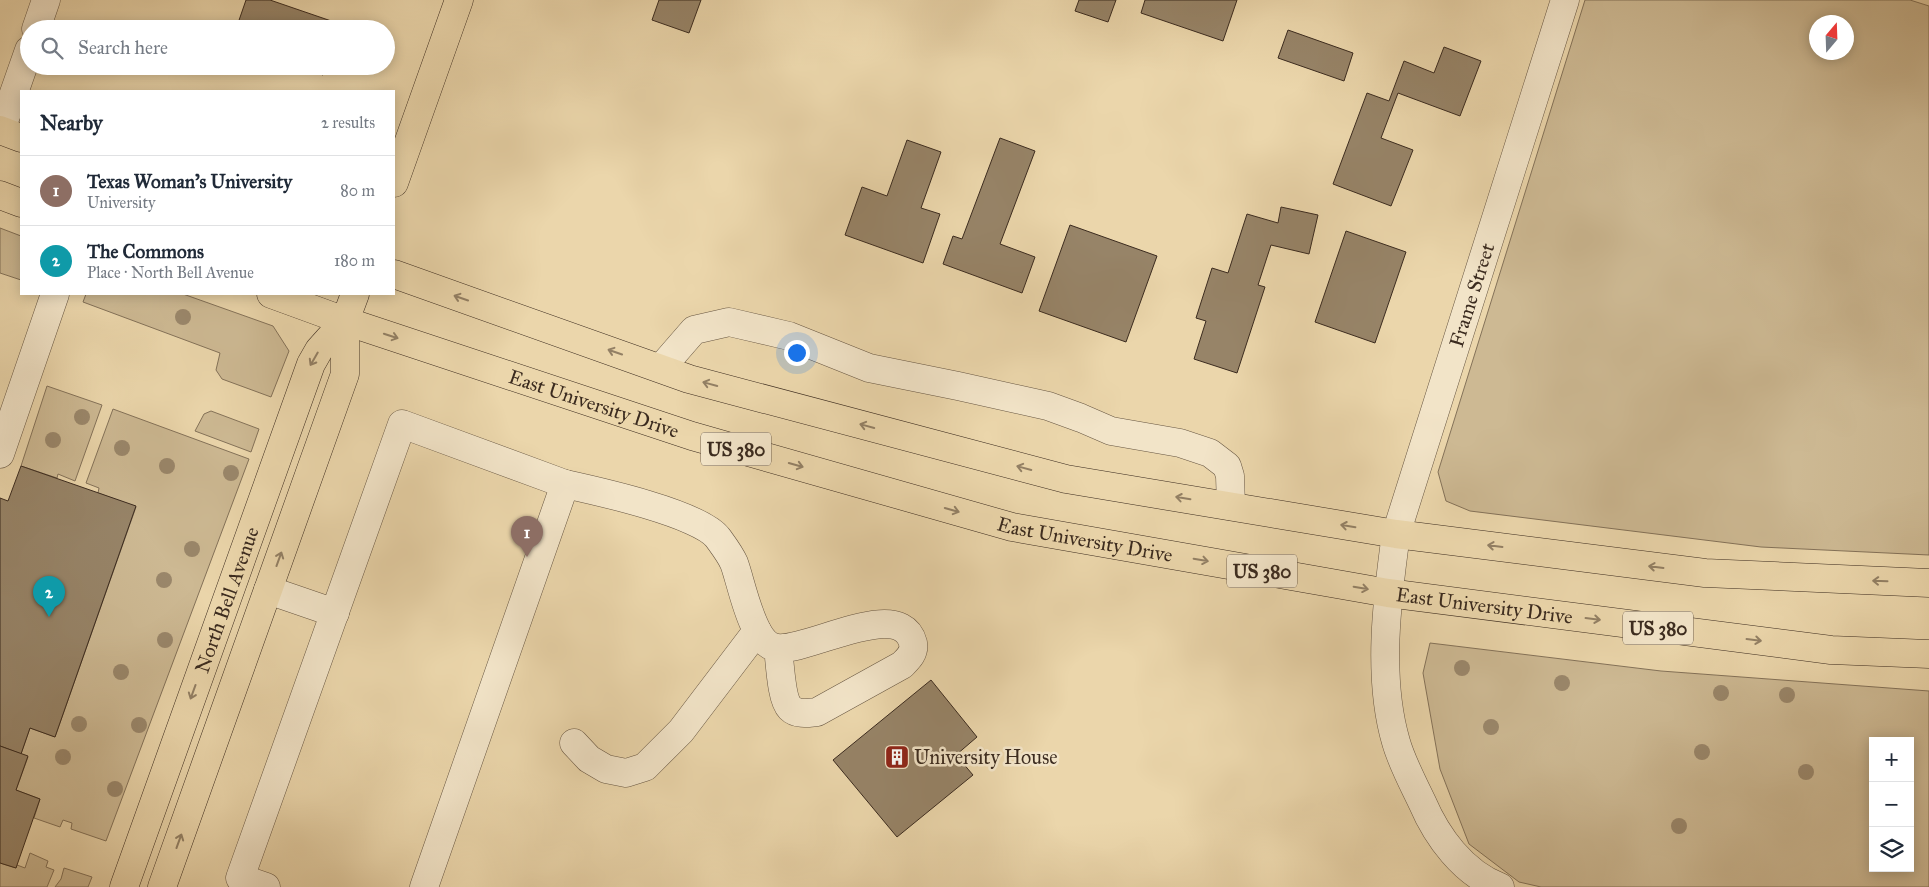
<!DOCTYPE html>
<html lang="en">
<head>
<meta charset="utf-8">
<style>
	body { margin:0; font-family:"IM FELL Great Primer",serif; background:#f6f6f7; color:#1f2937 }
	.controls { position:absolute; right:15px; bottom:15px; display:grid; overflow:hidden; border-radius:0px; box-shadow:0 2px 12px #0003 }
	.controls button { width:45px; height:45px; display:grid; place-items:center; padding:0; border:0; border-bottom:1px solid #e0e1e3; background:#fff; color:#1f2937; font:25px sans-serif }
	.compass { position:absolute; left:1809px; top:15px; width:45px; height:45px; border-radius:50%; background:#fff; box-shadow:0 2px 12px #0003; rotate:19deg }
	.you { position:absolute; left:796px; top:352px; width:18px; height:18px; margin:-12px; border:4px solid #fff; border-radius:50%; background:#1a73e8; box-shadow:0 0 0 8px #1a73e833 }
	.badge { display:grid; place-items:center; width:32px; height:32px; border-radius:50%; background:#0f766e; color:#fff; font-size:16px; font-weight:700 }
	.pin { position:absolute; translate:-50% -41px; filter:drop-shadow(0 1px 2px #0008) }
	.pin::after { content:''; position:absolute; top:26px; width:18px; height:15px; background:inherit; clip-path:polygon(0 0,100% 0,50% 100%) }
	.list { margin:0; padding:0; list-style:none }
	h2 { display:flex; justify-content:space-between; align-items:center; height:65px; margin:0; padding:0 20px; font-size:21px }
	h2 small { font-size:16px; font-weight:400; color:#747a83 }
	.list li { display:grid; grid-template-columns:32px 1fr auto; gap:15px; align-items:center; box-sizing:border-box; height:70px; padding:0 20px; border-top:1px solid #e0e1e3 }
	.list b { display:block; font-size:19px; white-space:nowrap }
	.list p { margin:0; font-size:16px; white-space:nowrap; color:#747a83 }
	.list em { font-size:16px; font-style:normal; color:#747a83 }
	.icon { flex:none; width:28px; height:28px; fill:none; stroke:currentColor; stroke-width:2; stroke-linecap:round; stroke-linejoin:round }
	.map { position:relative; flex:none; width:1929px; height:887px; overflow:hidden }
	.search { position:absolute; background:#fff; box-shadow:0 2px 12px #0003; left:20px; top:20px; width:375px; height:55px; display:flex; align-items:center; gap:12px; box-sizing:border-box; padding:0 18px; border-radius:28px; color:#747a83; font-size:19px }
	.panel { position:absolute; background:#fff; box-shadow:0 2px 12px #0003; left:20px; top:90px; width:375px; height:205px; border-radius:0px }
	.map>svg:first-child { display:block }
	.green { fill:#cdb993; stroke:#847259; fill-rule:evenodd }
	.building { fill:#978468; stroke:#3b2b1f }
	.lines { fill:none; stroke-linecap:round; stroke-linejoin:round }
	.minor-casing { stroke:#675642; stroke-width:29 }
	.major-casing { stroke:#3b2b1f; stroke-width:29 }
	.minor { stroke:#f2e4c8; stroke-width:28 }
	.major { stroke:#ebd6ab; stroke-width:28 }
	.tree { fill:#9a876b }
	.oneway { stroke:#938065 }
	.labels { text-anchor:middle; stroke-width:5; stroke-linejoin:round; paint-order:stroke }
	.shield { fill:#f2e4c8; stroke:#726252; stroke-width:1 }
	.shield-label { font-size:19px; font-weight:bold; fill:#3b2b1f }
	.street-label { font-size:20px; fill:#3b2b1f; stroke:#f2e4c8 }
	.poi-label { font-size:20px; fill:#3b2b1f; stroke:#f2e4c8; text-anchor:start }
</style>
</head>
<body>
<div class="map">
<svg width="1929" height="887" viewBox="0 0 1929 887">
	<rect width="100%" height="100%" fill="#ebd6ab"/>
	<filter id="stains"><feTurbulence type="fractalNoise" baseFrequency=".004" numOctaves="4"/><feColorMatrix values="0 0 0 0 .2 0 0 0 0 .09 0 0 0 0 .02 0 0 0 .5 -.17"/></filter>
	<radialGradient id="worn" r=".72"><stop offset=".6" stop-color="#630" stop-opacity="0"/><stop offset="1" stop-color="#630" stop-opacity=".3"/></radialGradient>
	<g class="green">
		<path d="M1585 0H1910L1929 6V555L1761 547 1470 511 1446 501 1438 472ZM1816 22H1846V52H1816Z"/>
		<polygon points="0,228 21,236 21,280 0,273"/>
		<polygon points="86,294 183,294 273,326 289,351 271,397 222,379 216,370 220,353 83,302"/>
		<polygon points="47,386 102,405 75,481 58,474 57,478 21,466"/>
		<polygon points="113,409 249,459 106,841 71,829 72,823 63,820 60,827 34,818 40,799 16,790 28,757 21,754 30,728 55,737 136,507 98,493 99,488 86,483"/>
		<polygon points="211,411 259,429 251,452 195,431 204,414"/>
		<path d="M1430 643 1661 671 1929 691V887H1541L1519 882 1469 844 1440 769 1423 673ZM1873 741H1910V868H1873Z"/>
		<polygon points="30,853 48,861 46,867 54,870 47,887 0,887 0,863 16,868 17,865 25,868"/>
		<polygon points="64,868 92,877 88,887 55,887 61,879"/>
	</g>
	<g class="building">
		<polygon points="246,0 270,0 340,24 339,29 236,29"/>
		<polygon points="659,0 701,0 689,33 652,20"/>
		<polygon points="1079,0 1116,0 1108,22 1075,11"/>
		<polygon points="1145,0 1237,0 1223,41 1141,13"/>
		<polygon points="1288,30 1353,53 1344,81 1278,58"/>
		<polygon points="1444,47 1481,61 1460,116 1398,93 1381,138 1413,150 1391,206 1333,184 1367,93 1389,101 1404,61 1434,73"/>
		<polygon points="298,66 326,66 323,75"/>
		<polygon points="1000,138 1035,151 1000,244 1035,257 1022,293 943,264 953,236 962,239"/>
		<polygon points="907,140 941,152 921,208 940,214 923,263 845,235 862,187 887,196"/>
		<polygon points="1281,207 1318,215 1309,254 1271,245 1258,285 1265,287 1237,373 1194,359 1206,321 1196,318 1212,268 1228,273 1247,214 1278,223"/>
		<polygon points="1070,225 1157,256 1126,342 1039,311"/>
		<polygon points="1346,231 1406,252 1375,343 1315,322"/>
		<polygon points="21,466 136,506 55,737 30,728 21,754 0,746 0,498 8,501"/>
		<polygon points="931,680 977,737 956,755 973,775 897,837 833,760"/>
		<polygon points="0,746 28,756 16,790 40,799 16,868 0,863"/>
	</g>
	<g class="lines">
		<defs>
			<g id="minor">
				<polyline points="36,29 46,0"/>
				<polyline points="1,130 29,50"/>
				<polyline points="661,368 694,330 729,322 789,336 869,368 958,386 1048,406 1081,418 1111,431 1180,443 1210,453 1227,466 1230,476 1231,506"/>
				<polyline points="0,454 55,294"/>
				<path d="M565 484C597 491 701 514 718 538 723 545 730 554 734 563 742 584 752 645 777 648 808 652 901 596 913 643 915 653 908 659 902 665L817 712C808 713 797 715 790 708 781 699 780 662 778 648"/>
				<polyline points="268,590 335,613"/>
				<polyline points="574,743 589,759 606,769 626,773 645,767 681,731 757,631"/>
				<polyline points="266,887 240,878 402,424 565,484 424,887"/>
				<path id="s1" d="M1500 887C1463 873 1437 837 1422 802 1413 783 1402 763 1396 742 1377 678 1387 599 1396 534L1565 0"/>
			</g>
			<g id="major">
				<polyline points="0,130 21,138"/>
				<polyline points="394,183 459,0"/>
				<polyline points="0,195 21,203"/>
				<polyline points="394,274 689,379 1066,479 1396,534 1705,573 1929,583"/>
				<path id="s2" d="M271 294 345 321 692 436 1012 527 1388 593 1831 650 1929 654"/>
				<path id="s3" d="M124 887 311 364 319 350 345 321 355 294"/>
				<polyline points="162,887 345,374 345,321"/>
			</g>
		</defs>
		<use href="#minor" class="minor-casing"/>
		<use href="#major" class="major-casing"/>
		<use href="#minor" class="minor"/>
		<use href="#major" class="major"/>
	</g>
	<g class="tree">
		<circle cx="183" cy="317" r="8"/>
		<circle cx="82" cy="417" r="8"/>
		<circle cx="53" cy="440" r="8"/>
		<circle cx="122" cy="448" r="8"/>
		<circle cx="167" cy="466" r="8"/>
		<circle cx="231" cy="473" r="8"/>
		<circle cx="192" cy="549" r="8"/>
		<circle cx="164" cy="580" r="8"/>
		<circle cx="165" cy="640" r="8"/>
		<circle cx="1462" cy="668" r="8"/>
		<circle cx="121" cy="672" r="8"/>
		<circle cx="1562" cy="683" r="8"/>
		<circle cx="1721" cy="693" r="8"/>
		<circle cx="1787" cy="695" r="8"/>
		<circle cx="79" cy="724" r="8"/>
		<circle cx="139" cy="725" r="8"/>
		<circle cx="1491" cy="727" r="8"/>
		<circle cx="1702" cy="752" r="8"/>
		<circle cx="63" cy="757" r="8"/>
		<circle cx="1806" cy="772" r="8"/>
		<circle cx="115" cy="789" r="8"/>
		<circle cx="1679" cy="826" r="8"/>
	</g>
	<defs><path id="oneway-shaft" d="M-6 0H5M1.5-3L5.5 0L1.5 3" fill="none" stroke-width="1.6" stroke-linecap="round" stroke-linejoin="round" transform="scale(1.25)"/></defs>
	<g class="oneway">
		<use href="#oneway-shaft" transform="translate(461 298) rotate(-161)"/>
		<use href="#oneway-shaft" transform="translate(391 336) rotate(18)"/>
		<use href="#oneway-shaft" transform="translate(615 352) rotate(-161)"/>
		<use href="#oneway-shaft" transform="translate(314 359) rotate(120)"/>
		<use href="#oneway-shaft" transform="translate(710 384) rotate(-165)"/>
		<use href="#oneway-shaft" transform="translate(867 426) rotate(-165)"/>
		<use href="#oneway-shaft" transform="translate(796 465) rotate(16)"/>
		<use href="#oneway-shaft" transform="translate(1024 468) rotate(-165)"/>
		<use href="#oneway-shaft" transform="translate(1183 498) rotate(-171)"/>
		<use href="#oneway-shaft" transform="translate(952 510) rotate(16)"/>
		<use href="#oneway-shaft" transform="translate(1348 526) rotate(-171)"/>
		<use href="#oneway-shaft" transform="translate(1495 546) rotate(-173)"/>
		<use href="#oneway-shaft" transform="translate(279 559) rotate(-70)"/>
		<use href="#oneway-shaft" transform="translate(1201 560) rotate(10)"/>
		<use href="#oneway-shaft" transform="translate(1656 567) rotate(-173)"/>
		<use href="#oneway-shaft" transform="translate(1880 581) rotate(-178)"/>
		<use href="#oneway-shaft" transform="translate(1361 588) rotate(10)"/>
		<use href="#oneway-shaft" transform="translate(1593 619) rotate(7)"/>
		<use href="#oneway-shaft" transform="translate(1754 640) rotate(7)"/>
		<use href="#oneway-shaft" transform="translate(193 692) rotate(110)"/>
		<use href="#oneway-shaft" transform="translate(179 841) rotate(-70)"/>
	</g>
	<defs>
		<symbol id="building-square" viewBox="-11 -11 22 22"><rect x="-9" y="-9" width="18" height="18" rx="4" fill="#8f2418" stroke="#f2e4c8"/><path d="M-4-6H4V6H1V3H-1V6H-4ZM-2.5-4.3h1.7v1.8h-1.7ZM.8-4.3h1.7v1.8H.8ZM-2.5-1h1.7V.8h-1.7ZM.8-1h1.7V.8H.8Z" fill="#fff"/></symbol>
	</defs>
	<g fill-rule="evenodd">
		<use href="#building-square" x="883" y="743" width="28" height="28"/>
	</g>
	<g class="labels">
		<g class="shield">
			<rect x="701" y="432.5" width="70" height="33" rx="4"/>
			<rect x="1227" y="554.5" width="70" height="33" rx="4"/>
			<rect x="1623" y="611.5" width="70" height="33" rx="4"/>
		</g>
		<g class="shield-label">
			<text x="736" y="456">US 380</text>
			<text x="1262" y="578">US 380</text>
			<text x="1658" y="635">US 380</text>
		</g>
		<g class="street-label">
			<text dy="7" stroke="none"><textPath href="#s1" startOffset="644">Frame Street</textPath></text>
			<text dy="7" stroke="none"><textPath href="#s2" startOffset="341">East University Drive</textPath></text>
			<text dy="7" stroke="none"><textPath href="#s2" startOffset="851">East University Drive</textPath></text>
			<text dy="7" stroke="none"><textPath href="#s3" startOffset="305">North Bell Avenue</textPath></text>
			<text dy="7" stroke="none"><textPath href="#s2" startOffset="1256">East University Drive</textPath></text>
		</g>
		<g class="poi-label">
			<text x="914" y="764">University House</text>
		</g>
	</g>
	<rect width="100%" height="100%" filter="url(#stains)"/>
	<rect width="100%" height="100%" fill="url(#worn)"/>
</svg>
<div class="controls">
<button>+</button>
<button>−</button>
<button><svg class="icon" aria-label="layers" viewBox="0 0 24 24"><path d="M12 4l9 5-9 5-9-5zM3 14l9 5 9-5"/></svg></button>
</div>
<svg class="compass" viewBox="-18 -18 36 36"><path d="M0-13l5 13h-10z" fill="#e53935"/><path d="M0 13l5-13h-10z" fill="#747a83"/></svg>
<div class="you"></div>
<div class="pin badge" style="left:527px;top:557px;background:#8d6e63">1</div>
<div class="pin badge" style="left:49px;top:617px;background:#0f9aa8">2</div>
<div class="search"><svg class="icon" aria-label="search" viewBox="0 0 24 24"><circle cx="10" cy="10" r="6"/><path d="M15 15l6 6"/></svg>Search here</div>
<section class="panel">
<h2>Nearby<small>2 results</small></h2>
<ul class="list">
<li><span class="badge" style="background:#8d6e63">1</span><div><b>Texas Woman's University</b><p>University</p></div><em>80 m</em></li>
<li><span class="badge" style="background:#0f9aa8">2</span><div><b>The Commons</b><p>Place · North Bell Avenue</p></div><em>180 m</em></li>
</ul>
</section>
</div>
</body>
</html>
